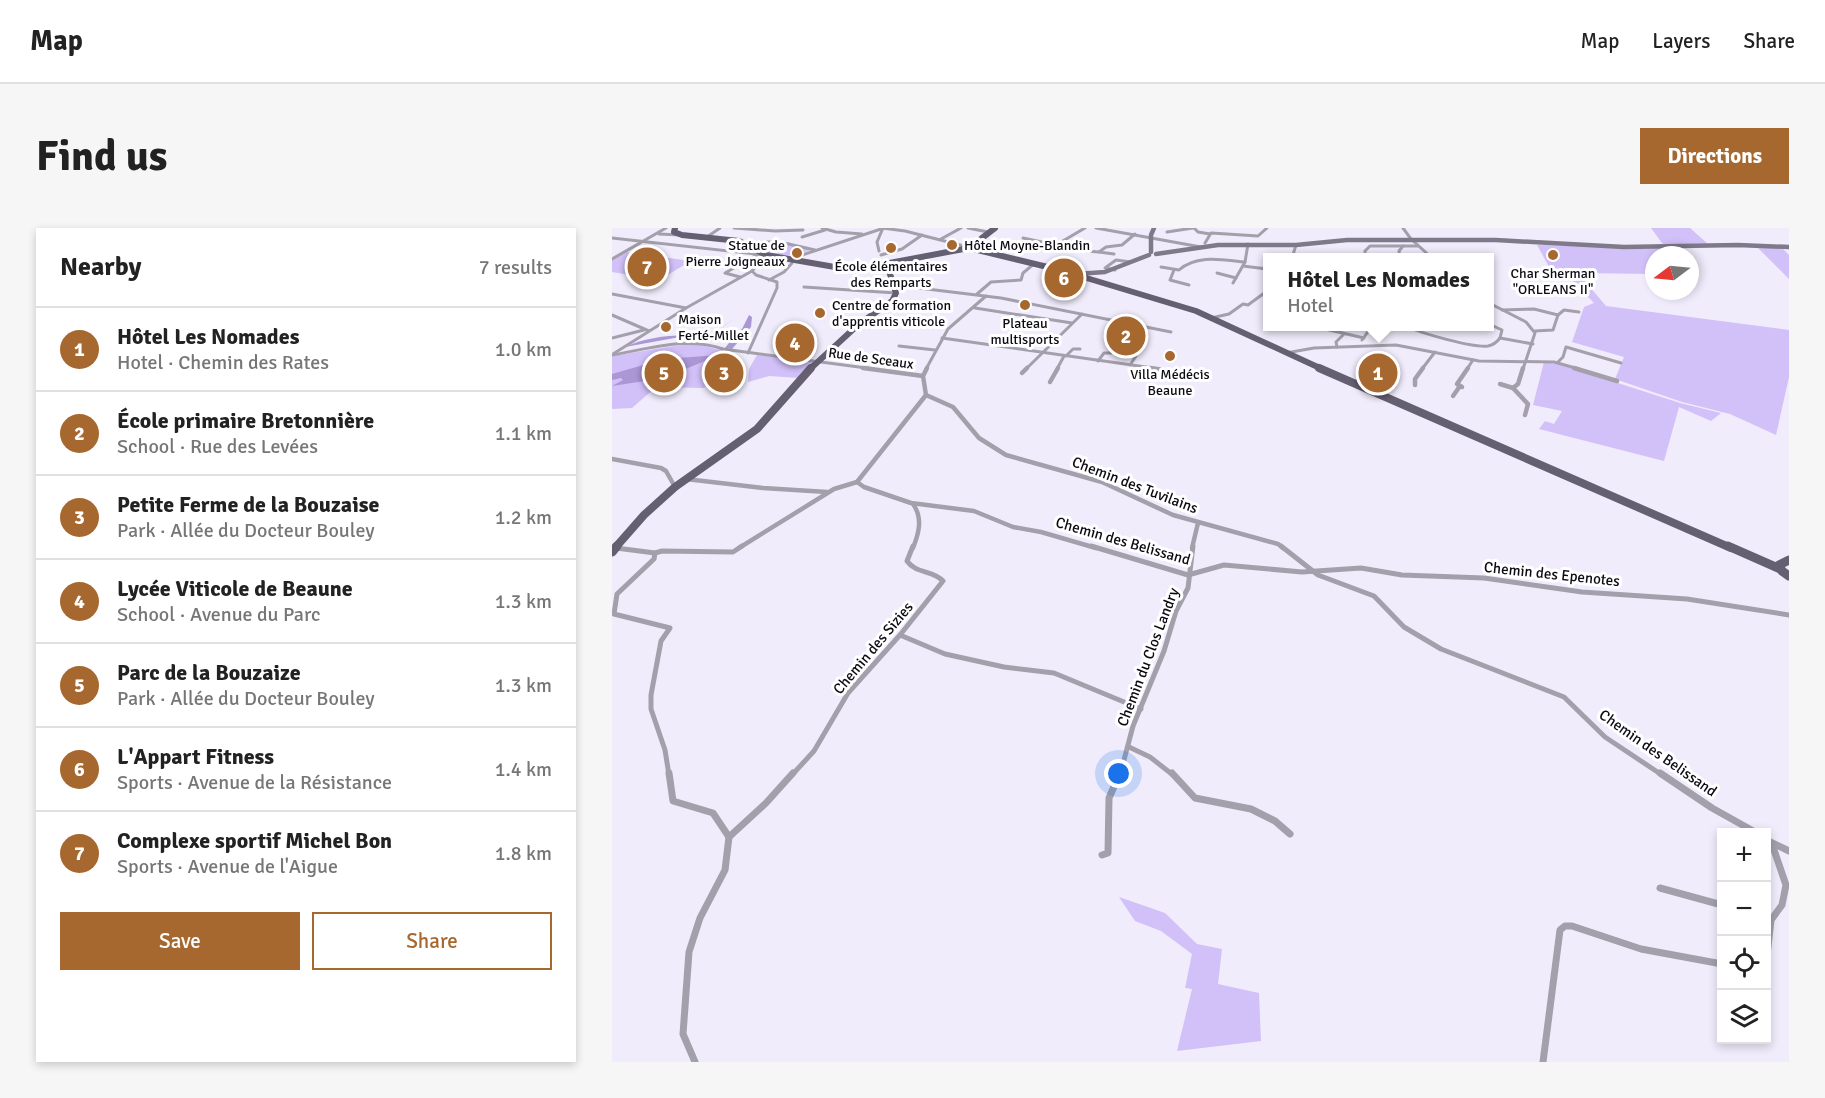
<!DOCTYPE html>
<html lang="en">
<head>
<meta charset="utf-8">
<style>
	body { margin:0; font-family:Signika,sans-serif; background:#f6f6f6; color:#222 }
	.controls { position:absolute; right:18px; bottom:18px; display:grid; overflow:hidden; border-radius:0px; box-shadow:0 3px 9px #0003 }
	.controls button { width:54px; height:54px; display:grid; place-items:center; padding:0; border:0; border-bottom:2px solid #e0e0e0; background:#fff; color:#222; font:30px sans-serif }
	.compass { position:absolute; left:1033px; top:18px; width:54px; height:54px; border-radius:50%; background:#fff; box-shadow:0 3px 9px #0003; rotate:254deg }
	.you { position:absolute; left:507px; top:546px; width:21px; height:21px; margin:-15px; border:4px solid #fff; border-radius:50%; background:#1a73e8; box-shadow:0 0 0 9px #1a73e833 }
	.badge { display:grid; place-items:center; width:39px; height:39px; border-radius:50%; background:#a7682f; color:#fff; font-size:20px; font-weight:700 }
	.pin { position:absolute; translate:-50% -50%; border:3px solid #fff; box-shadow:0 2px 6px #0006 }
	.popup { position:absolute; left:651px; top:25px; width:231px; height:78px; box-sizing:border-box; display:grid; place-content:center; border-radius:0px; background:#fff; filter:drop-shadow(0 2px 4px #0005); font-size:20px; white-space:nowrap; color:#767676 }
	.popup b { font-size:22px; color:#222 }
	.popup::after { content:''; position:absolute; left:50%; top:100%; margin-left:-12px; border:12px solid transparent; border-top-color:#fff }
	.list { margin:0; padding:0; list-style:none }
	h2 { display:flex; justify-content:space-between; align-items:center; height:78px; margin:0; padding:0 24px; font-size:26px }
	h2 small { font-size:20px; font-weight:400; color:#767676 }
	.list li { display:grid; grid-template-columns:39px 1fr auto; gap:18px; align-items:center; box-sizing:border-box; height:84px; padding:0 24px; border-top:2px solid #e0e0e0 }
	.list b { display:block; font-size:22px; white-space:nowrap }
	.list p { margin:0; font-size:20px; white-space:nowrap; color:#767676 }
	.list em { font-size:20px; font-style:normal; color:#767676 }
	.actions { display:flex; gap:12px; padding:18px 24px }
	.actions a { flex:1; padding:14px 0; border:2px solid #a7682f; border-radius:0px; text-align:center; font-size:21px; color:#a7682f }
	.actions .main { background:#a7682f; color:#fff }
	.icon { flex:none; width:33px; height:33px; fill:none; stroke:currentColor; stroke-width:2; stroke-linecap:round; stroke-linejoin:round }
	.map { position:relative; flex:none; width:1177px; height:834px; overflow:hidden; border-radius:0px }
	header { display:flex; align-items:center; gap:36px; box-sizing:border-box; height:84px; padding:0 30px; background:#fff; border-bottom:2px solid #e0e0e0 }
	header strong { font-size:28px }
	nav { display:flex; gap:33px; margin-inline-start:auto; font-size:21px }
	.intro { display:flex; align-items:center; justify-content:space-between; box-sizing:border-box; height:144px; padding:0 36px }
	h1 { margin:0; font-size:42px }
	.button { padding:15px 27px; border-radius:0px; background:#a7682f; color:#fff; font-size:21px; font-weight:700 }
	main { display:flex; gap:36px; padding:0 36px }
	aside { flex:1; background:#fff; border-radius:0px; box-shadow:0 3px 9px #0003 }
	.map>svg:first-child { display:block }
	.green { fill:#d2c0f9 }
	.water { fill:#ab97d4 }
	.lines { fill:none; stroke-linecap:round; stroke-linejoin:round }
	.street-far3 { stroke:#a3a0ab; stroke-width:3 }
	.street-far2 { stroke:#a3a0ab; stroke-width:4.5 }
	.street-far1 { stroke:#a3a0ab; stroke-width:5 }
	.street { stroke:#a3a0ab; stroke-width:7 }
	.secondary { stroke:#7f7a8a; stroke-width:4.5 }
	.primary-far2 { stroke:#655f72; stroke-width:6 }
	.primary-far1 { stroke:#655f72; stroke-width:8 }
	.primary { stroke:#655f72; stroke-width:9 }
	.poi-dot { fill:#a7682f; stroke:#fff; stroke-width:2 }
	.labels { text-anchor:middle; stroke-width:6; stroke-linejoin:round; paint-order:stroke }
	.far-poi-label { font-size:14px; fill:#0c0a12; stroke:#fff }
	.far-street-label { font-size:14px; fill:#0c0a12; stroke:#fff }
	.street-label { font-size:15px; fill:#0c0a12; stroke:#fff }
</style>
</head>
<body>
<header>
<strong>Map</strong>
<nav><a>Map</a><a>Layers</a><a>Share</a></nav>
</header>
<div class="intro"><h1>Find us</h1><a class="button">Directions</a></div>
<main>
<aside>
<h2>Nearby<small>7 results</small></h2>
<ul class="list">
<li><span class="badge">1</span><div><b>Hôtel Les Nomades</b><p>Hotel · Chemin des Rates</p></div><em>1.0 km</em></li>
<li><span class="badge">2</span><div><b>École primaire Bretonnière</b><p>School · Rue des Levées</p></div><em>1.1 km</em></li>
<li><span class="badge">3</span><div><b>Petite Ferme de la Bouzaise</b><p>Park · Allée du Docteur Bouley</p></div><em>1.2 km</em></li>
<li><span class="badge">4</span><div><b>Lycée Viticole de Beaune</b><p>School · Avenue du Parc</p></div><em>1.3 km</em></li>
<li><span class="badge">5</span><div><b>Parc de la Bouzaize</b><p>Park · Allée du Docteur Bouley</p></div><em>1.3 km</em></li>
<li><span class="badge">6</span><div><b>L'Appart Fitness</b><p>Sports · Avenue de la Résistance</p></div><em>1.4 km</em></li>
<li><span class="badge">7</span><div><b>Complexe sportif Michel Bon</b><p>Sports · Avenue de l'Aigue</p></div><em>1.8 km</em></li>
</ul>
<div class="actions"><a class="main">Save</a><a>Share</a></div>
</aside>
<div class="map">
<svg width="1177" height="834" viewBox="0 0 1177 834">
	<rect width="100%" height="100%" fill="#f1ecfc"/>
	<g class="green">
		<polygon points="1039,0 1078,0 1097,17 1056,18 1050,15"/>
		<path d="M161 13 199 22C175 30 161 32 139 15Z"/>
		<polygon points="925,17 1069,19 1073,27 1042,27 1042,46 966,45 994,78 1177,102 1177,149 1164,207 1118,186 1070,174 1003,151 1012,129 960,114 972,79 982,75 957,49 942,48"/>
		<polygon points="1145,19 1170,20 1177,27 1177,51"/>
		<polygon points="14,24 79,33 47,52 0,44 0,32"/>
		<polygon points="87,116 122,126 109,136 125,136 116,152 98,153 92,160 44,159 20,180 0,181 0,128 62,118"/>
		<polygon points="145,127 202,134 187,150 157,148 136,154 137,141"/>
		<polygon points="932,134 950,137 1068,175 1109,185 1099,193 1067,179 1052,233 927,201 933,193 942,196 950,183 921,177"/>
		<polygon points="507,669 553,685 585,716 610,721 606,756 647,765 649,813 565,823 580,761 573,760 580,726 549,703 523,693"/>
	</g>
	<g class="water">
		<path d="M137 87 140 89 139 99 120 121 113 120 120 111 79 107 13 119C36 108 71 105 97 109L124 89 99 108 113 111 130 101Z"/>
		<polygon points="107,127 52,150 0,158 11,152 9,150 0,152 0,146 52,131"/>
	</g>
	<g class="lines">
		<g class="street-far3">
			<polyline points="122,0 163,3 191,2"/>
			<polyline points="210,0 224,4 250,6"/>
			<polyline points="270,0 293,3 356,19"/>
			<polyline points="356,0 376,4"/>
			<polyline points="484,0 589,19"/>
			<polyline points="582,0 586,4 598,6"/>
			<polyline points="791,0 799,11 820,30"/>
			<polyline points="555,4 581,0"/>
			<polyline points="47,6 68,7"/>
			<polyline points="95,9 108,0"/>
			<polyline points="190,9 213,2"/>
			<polyline points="0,10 153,27"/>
			<polyline points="411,10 444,17 473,0"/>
			<polyline points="329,11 349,0"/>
			<polyline points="133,14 168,14 203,22"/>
			<polyline points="593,15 599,5 646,8 655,0"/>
			<polyline points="267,23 265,14 271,0"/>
			<polyline points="474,23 487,24"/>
			<polyline points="502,26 487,24 494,19 510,17 523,6"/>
			<polyline points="269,27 290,21 310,7"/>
			<polyline points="680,30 684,17"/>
			<polyline points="753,30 753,23 758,18 805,18"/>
			<polyline points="788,30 787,23 791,18"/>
			<polyline points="0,31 54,0"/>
			<polyline points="178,31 272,0"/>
			<polyline points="631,38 655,41"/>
			<path d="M549 39 567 42C585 26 611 32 633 34"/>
			<polyline points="503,42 493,40 504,32 519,34"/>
			<polyline points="562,42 558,52 577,57"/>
			<polyline points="605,45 624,50"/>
			<polyline points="128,49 113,45 145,27"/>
			<polyline points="157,52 172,44 180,35"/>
			<polyline points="621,55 633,34 636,16"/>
			<polyline points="282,57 389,70 559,104"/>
			<polyline points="192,59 284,65"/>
			<polyline points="0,66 74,80"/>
			<polyline points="365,66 379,54 409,52 411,45 423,35"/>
			<polyline points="877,75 914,94 923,105 911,141"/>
			<polyline points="363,80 460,95"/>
			<polyline points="890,82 922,81 946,87 941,102 923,103"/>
			<polyline points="0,87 37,103"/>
			<polyline points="946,87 952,82 967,84"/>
			<polyline points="599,90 617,86 631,76 636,77 655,63"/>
			<polyline points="877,96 890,102 888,110"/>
			<polyline points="700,98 752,110"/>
			<path d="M793 98C809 105 860 120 876 118 882 117 885 114 888 110"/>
			<polyline points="0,110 32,102"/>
			<polyline points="330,110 548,141"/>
			<polyline points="888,110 921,116"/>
			<polyline points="750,112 760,98"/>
			<polyline points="287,118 323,122"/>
			<polyline points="725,119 724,114 732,106"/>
			<polyline points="136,125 165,60 165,54 144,47 140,43"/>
			<polyline points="674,125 702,120 784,117 867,133 942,134 967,141"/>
			<polyline points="1,126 74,80 140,43 154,27"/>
			<path d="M0 127C36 121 76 108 111 121L262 141"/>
			<polyline points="454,128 461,121 468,121"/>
			<polyline points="486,133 492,125 499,125"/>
			<polyline points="946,134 951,129 954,119 1009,135"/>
			<polyline points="518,137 524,128"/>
			<polyline points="314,141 336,101 374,68"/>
			<polyline points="414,141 470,86"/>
			<polyline points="445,141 452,128"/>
			<polyline points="810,141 823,124"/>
			<polyline points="855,141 861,132"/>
		</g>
		<g class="street-far2">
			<polyline points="251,140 311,148"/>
			<polyline points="538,140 566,144"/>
			<polyline points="962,140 1005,153"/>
			<polyline points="410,145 415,140"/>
			<polyline points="438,154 446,140"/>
			<polyline points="888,156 901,160 906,156 911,140"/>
			<polyline points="803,157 803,151 811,140"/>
			<polyline points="850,159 845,156 856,140"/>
			<polyline points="901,160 916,176 913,187"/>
			<polyline points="314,167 341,179 367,210 394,227 490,254 561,287 666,316 671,320"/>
			<polyline points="314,167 311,148 315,140"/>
			<polyline points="841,168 848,158"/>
			<polyline points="0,231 49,240 54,243 63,259"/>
			<polyline points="74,251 151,260 215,264"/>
			<polyline points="245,254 252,259 299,275 362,283 401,299 429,304 484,320"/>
			<polyline points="245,254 314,167"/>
			<polyline points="127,320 222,261 245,254"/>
			<path d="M301 320C307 305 311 290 301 276"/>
			<polyline points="580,320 586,295"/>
		</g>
		<g class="street-far1">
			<polyline points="479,318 576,347 612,337 690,344 749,340 790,347 872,350 970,364 1075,371 1177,387"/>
			<polyline points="669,318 706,347 762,368 792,399 829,421 952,469 993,509 1050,547"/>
			<polyline points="4,320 43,325 50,323 121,324 130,318"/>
			<polyline points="43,325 42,331 5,366 2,386 58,400 49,413 39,467 39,481 53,522 57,547"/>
			<polyline points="288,407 333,426 392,439 442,445 529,481"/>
			<polyline points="517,519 538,529 561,547"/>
			<path d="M180 547 202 523 236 465 288 407 331 353C321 342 304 346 295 333L301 318"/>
			<polyline points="508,547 521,498 552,423 564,383 576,360 581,318"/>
		</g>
		<g class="street">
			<polyline points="57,545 61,573 101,585 117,609 113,642 88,690 77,724 71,806 83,834"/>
			<polyline points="560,545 583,570 639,581 663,593 678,606"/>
			<polyline points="1048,545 1100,580 1143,604"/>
			<polyline points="117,609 154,575 181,545"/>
			<polyline points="1154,612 1177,623"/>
			<polyline points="490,627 496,625 497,570 508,545"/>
			<polyline points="1048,660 1110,677"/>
			<polyline points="1154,736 1159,692 1170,677 1174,657 1160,616"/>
			<polyline points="931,834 948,702 953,698 960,698 1029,721 1110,736"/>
		</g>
		<g class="secondary">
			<polyline points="539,24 539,7 542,0"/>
			<polyline points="544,26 606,17 684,17 735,12 884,12 1012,19 1126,17 1177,19"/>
			<polyline points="465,46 493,44 537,27"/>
		</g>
		<g class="primary-far2">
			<polyline points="63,0 62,4 70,7 127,13 154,27 240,42 357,20 383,0"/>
			<polyline points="357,20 448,42 584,83 710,141"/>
			<polyline points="198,141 247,96 280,73 284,65 277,43"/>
		</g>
		<g class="primary-far1">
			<polyline points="707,140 1119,320"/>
			<polyline points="3,320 32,287 63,259 145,201 199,140"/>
		</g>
		<g class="primary">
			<polyline points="1116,318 1168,341"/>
			<polyline points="0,324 5,318"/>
			<polyline points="1177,332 1167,337 1170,343 1177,348"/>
		</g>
	</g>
	<g class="poi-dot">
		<circle cx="340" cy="17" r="6"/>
		<circle cx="279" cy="20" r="6"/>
		<circle cx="185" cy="25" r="6"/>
		<circle cx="941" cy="27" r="6"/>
		<circle cx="413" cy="77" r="6"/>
		<circle cx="208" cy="85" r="6"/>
		<circle cx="54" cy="99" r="6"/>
		<circle cx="558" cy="128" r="6"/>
	</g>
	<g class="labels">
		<g class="far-poi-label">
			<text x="173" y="22" text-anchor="end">Statue de<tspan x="173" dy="16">Pierre Joigneaux</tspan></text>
			<text x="352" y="22" text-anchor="start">Hôtel Moyne-Blandin</text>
			<text x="279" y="43">École élémentaires<tspan x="279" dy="16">des Remparts</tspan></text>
			<text x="941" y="50">Char Sherman<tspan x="941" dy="16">"ORLEANS II"</tspan></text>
			<text x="220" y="82" text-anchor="start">Centre de formation<tspan x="220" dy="16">d'apprentis viticole</tspan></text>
			<text x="66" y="96" text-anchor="start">Maison<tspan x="66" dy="16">Ferté-Millet</tspan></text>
			<text x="413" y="100">Plateau<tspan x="413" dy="16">multisports</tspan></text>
			<text x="558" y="151">Villa Médécis<tspan x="558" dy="16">Beaune</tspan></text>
		</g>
		<g class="far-street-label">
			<text transform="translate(259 130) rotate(8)" y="5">Rue de Sceaux</text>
		</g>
		<g class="street-label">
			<text transform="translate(523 257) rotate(21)" y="5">Chemin des Tuvilains</text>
			<text transform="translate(511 313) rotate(16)" y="5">Chemin des Belissand</text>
			<text transform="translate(940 346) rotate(6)" y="5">Chemin des Epenotes</text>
			<text transform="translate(261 420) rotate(-50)" y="5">Chemin des Sizies</text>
			<text transform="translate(536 429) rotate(-69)" y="5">Chemin du Clos Landry</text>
			<text transform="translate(1046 525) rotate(35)" y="5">Chemin des Belissand</text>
		</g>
	</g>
</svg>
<div class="controls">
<button>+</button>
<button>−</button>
<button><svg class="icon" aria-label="locate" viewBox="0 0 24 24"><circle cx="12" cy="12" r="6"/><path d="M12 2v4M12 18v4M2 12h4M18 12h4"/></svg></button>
<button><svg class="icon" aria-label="layers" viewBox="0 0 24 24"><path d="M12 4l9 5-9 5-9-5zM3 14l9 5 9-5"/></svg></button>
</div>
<svg class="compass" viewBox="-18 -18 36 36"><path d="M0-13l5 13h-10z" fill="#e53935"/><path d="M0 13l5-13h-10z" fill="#767676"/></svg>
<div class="you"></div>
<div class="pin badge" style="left:766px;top:145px">1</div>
<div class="popup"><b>Hôtel Les Nomades</b>Hotel</div>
<div class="pin badge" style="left:514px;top:108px">2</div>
<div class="pin badge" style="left:112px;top:145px">3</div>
<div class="pin badge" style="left:183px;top:115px">4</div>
<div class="pin badge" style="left:52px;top:145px">5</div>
<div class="pin badge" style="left:452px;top:50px">6</div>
<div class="pin badge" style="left:35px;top:39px">7</div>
</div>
</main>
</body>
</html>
